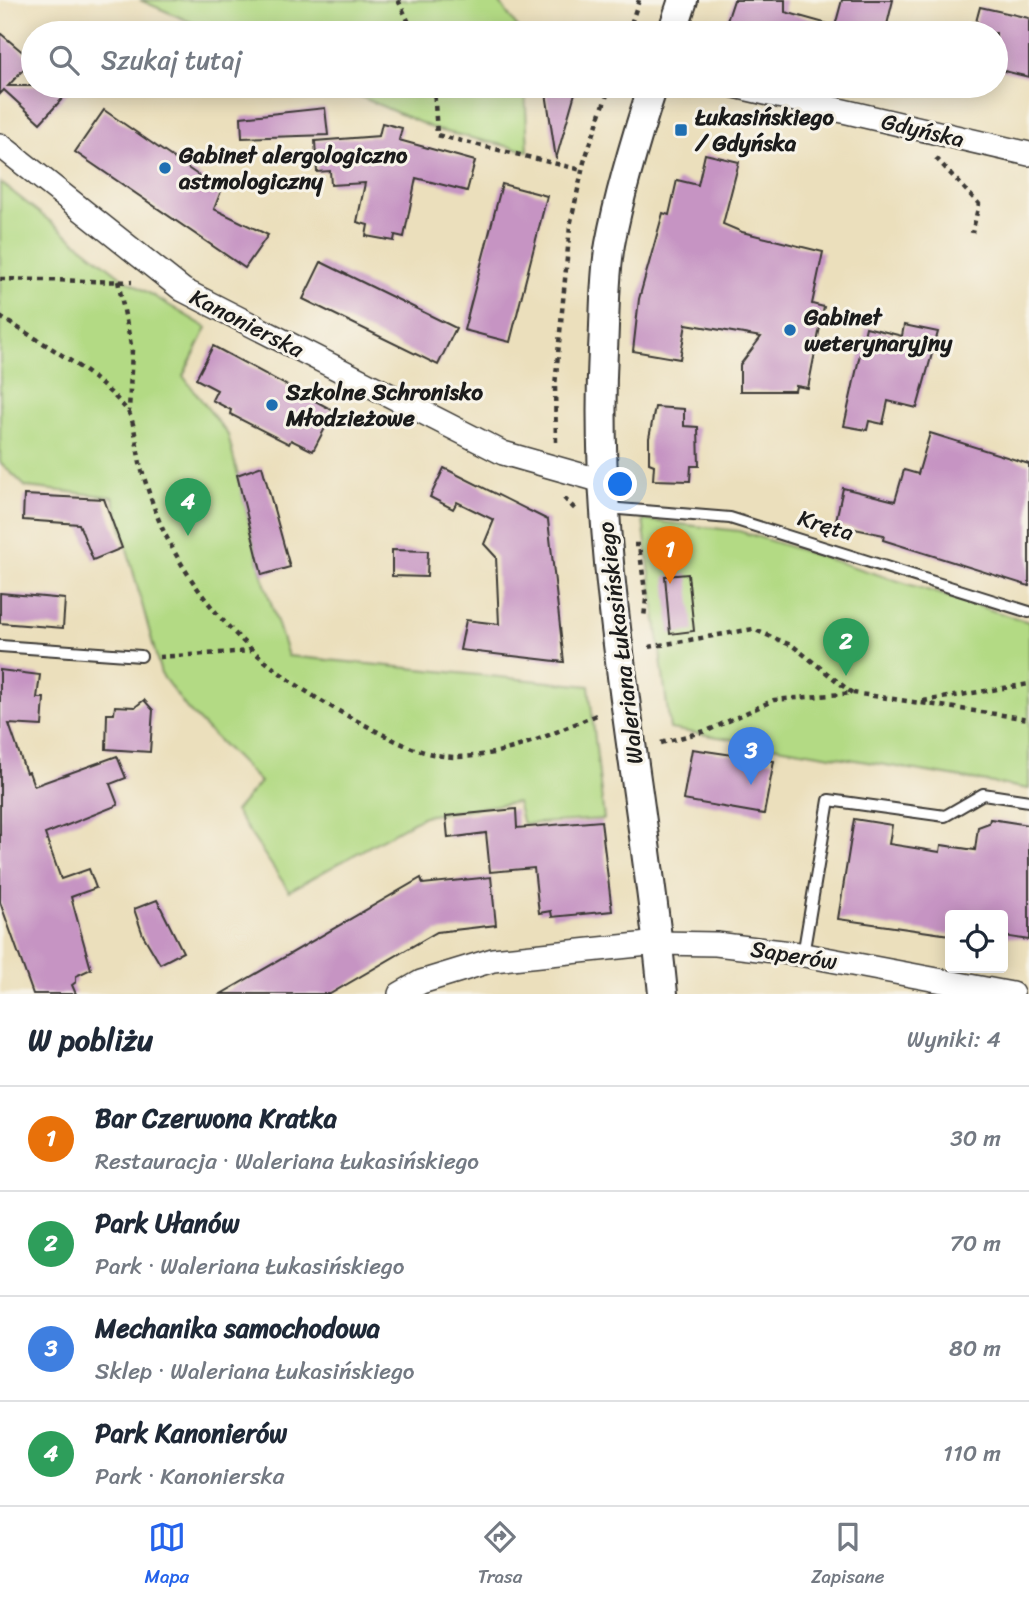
<!DOCTYPE html>
<html lang="pl">
<head>
<meta charset="utf-8">
<style>
	body { margin:0; font-family:Sriracha,sans-serif; background:#f6f6f7; color:#1f2937 }
	.controls { position:absolute; right:21px; bottom:21px; display:grid; overflow:hidden; border-radius:7px; box-shadow:0 4px 18px #0003 }
	.controls button { width:63px; height:63px; display:grid; place-items:center; padding:0; border:0; border-bottom:2px solid #e0e1e3; background:#fff; color:#1f2937; font:35px sans-serif }
	.you { position:absolute; left:621px; top:485px; width:24px; height:24px; margin:-18px; border:5px solid #fff; border-radius:50%; background:#1a73e8; box-shadow:0 0 0 10px #1a73e833 }
	.badge { display:grid; place-items:center; width:46px; height:46px; border-radius:50%; background:#2563eb; color:#fff; font-size:23px; font-weight:700 }
	.pin { position:absolute; translate:-50% -58px; filter:drop-shadow(0 2px 4px #0008) }
	.pin::after { content:''; position:absolute; top:37px; width:24px; height:21px; background:inherit; clip-path:polygon(0 0,100% 0,50% 100%) }
	.list { margin:0; padding:0; list-style:none }
	h2 { display:flex; justify-content:space-between; align-items:center; height:91px; margin:0; padding:0 28px; font-size:30px }
	h2 small { font-size:23px; font-weight:400; color:#747a83 }
	.list li { display:grid; grid-template-columns:46px 1fr auto; gap:21px; align-items:center; box-sizing:border-box; height:105px; padding:0 28px; border-top:2px solid #e0e1e3 }
	.list b { display:block; font-size:26px; white-space:nowrap }
	.list p { margin:0; font-size:23px; white-space:nowrap; color:#747a83 }
	.list em { font-size:23px; font-style:normal; color:#747a83 }
	.icon { flex:none; width:38px; height:38px; fill:none; stroke:currentColor; stroke-width:2; stroke-linecap:round; stroke-linejoin:round }
	.map { position:relative; flex:none; width:1029px; height:994px; overflow:hidden }
	.search { position:absolute; background:#fff; box-shadow:0 4px 18px #0003; left:21px; right:21px; top:21px; height:77px; display:flex; align-items:center; gap:18px; box-sizing:border-box; padding:0 24px; border-radius:38px; color:#747a83; font-size:26px }
	.sheet { height:511px; background:#fff }
	nav { display:flex; justify-content:space-around; align-items:center; box-sizing:border-box; height:98px; border-top:2px solid #e0e1e3; background:#fff; font-size:19px; color:#747a83 }
	nav a { display:grid; justify-items:center; gap:4px }
	nav .on { color:#2563eb }
	.map>svg:first-child { display:block }
	.green { fill:#b3da84; stroke:#687b50; stroke-width:2 }
	.building { fill:#c694c3 }
	.lines { fill:none; stroke-linecap:round; stroke-linejoin:round }
	.service-casing { stroke:#3b3934; stroke-width:14 }
	.minor-casing { stroke:#3b3934; stroke-width:26 }
	.tertiary-casing { stroke:#3b3934; stroke-width:32 }
	.path { stroke:#3b3934; stroke-width:4.5; stroke-dasharray:5 5; stroke-linecap:butt }
	.service { stroke:#fff; stroke-width:10 }
	.minor { stroke:#fff; stroke-width:23 }
	.tertiary { stroke:#fff; stroke-width:28 }
	.poi-dot { fill:#1f6fb2; stroke:#f7f3e8; stroke-width:2.5 }
	.labels { text-anchor:middle; stroke-width:6; stroke-linejoin:round; paint-order:stroke }
	.poi-label { font-size:23px; font-weight:bold; fill:#1c1c1c; stroke:#f7f3e8; text-anchor:start }
	.street-label { font-size:23px; fill:#1c1c1c; stroke:#f7f3e8 }
</style>
</head>
<body>
<div class="map">
<svg width="1029" height="994" viewBox="0 0 1029 994">
	<rect width="100%" height="100%" fill="#f7f3e8"/>
	<filter id="ink" filterUnits="userSpaceOnUse"><feTurbulence type="fractalNoise" baseFrequency=".0143" numOctaves="2"/><feDisplacementMap in="SourceGraphic" scale="14" xChannelSelector="R" yChannelSelector="G"/><feConvolveMatrix kernelMatrix="1 2 1 2 8 2 1 2 1" color-interpolation-filters="sRGB"/></filter>
	<filter id="wash" filterUnits="userSpaceOnUse"><feTurbulence type="fractalNoise" baseFrequency=".00686" numOctaves="4" result="noise"/><feDisplacementMap in="SourceGraphic" scale="28" xChannelSelector="R" yChannelSelector="G"/><feGaussianBlur stdDeviation="1.57" result="paint"/><feColorMatrix in="noise" values="0 0 0 0 0 0 0 0 0 0 0 0 0 0 0 0 0 1.4 0 .05"/><feComposite in="paint" operator="in"/></filter>
	<g filter="url(#wash)">
		<rect width="100%" height="100%" fill="#ebdfbc"/>
		<g class="green">
			<polygon points="140,0 498,0 521,33 216,33"/>
			<polygon points="336,86 525,86 528,151 437,130"/>
			<polygon points="0,182 120,276 207,328 183,376 228,435 262,575 288,656 589,686 604,819 523,824 517,802 424,816 289,891 235,811 260,782 188,710 161,674 113,497 26,487 0,462"/>
			<polygon points="643,520 739,531 1029,622 1029,789 670,729"/>
		</g>
		<g id="blocks">
			<g class="building">
				<polygon points="734,0 785,0 785,12 835,26 842,0 893,0 885,33 723,33"/>
				<polygon points="980,7 1029,18 1029,77 996,69 996,33 973,33"/>
				<polygon points="0,33 32,60 8,86 74,86 40,123 4,90 0,94"/>
				<polygon points="545,86 577,86 556,159"/>
				<polygon points="325,108 328,135 242,138 241,117"/>
				<polygon points="104,110 221,191 214,209 268,235 245,268 75,152"/>
				<polygon points="382,123 402,128 399,140 475,161 467,191 416,178 404,237 395,235 394,241 366,236 368,225 357,222 365,183 331,185 330,171 317,172 315,141 379,136"/>
				<polygon points="705,154 739,162 723,224 742,232 823,252 812,304 824,307 808,388 796,386 795,391 740,391 740,365 761,337 686,324 680,359 633,351 639,299 663,213 669,215 677,180 698,185"/>
				<polygon points="502,184 547,196 510,342 464,330"/>
				<polygon points="321,262 456,328 438,365 303,299"/>
				<polygon points="904,325 938,332 917,408 888,401 883,424 869,421 867,430 844,426 866,327 902,336"/>
				<polygon points="213,346 334,411 313,451 291,440 289,444 230,414 231,410 212,400 217,390 196,379"/>
				<polygon points="655,407 684,409 684,426 698,427 699,466 691,466 690,481 653,480 654,465 649,463 649,438"/>
				<polygon points="930,433 1029,464 1029,586 883,540 884,535 835,525 843,488 895,501 904,470 918,474"/>
				<polygon points="262,466 290,567 262,575 237,475"/>
				<polygon points="444,468 548,520 564,662 460,650 466,620 499,624 496,557 484,544 494,520 457,502 453,509 430,497"/>
				<polygon points="24,495 104,499 122,548 93,560 79,524 23,520"/>
				<polygon points="392,550 428,551 427,577 392,576"/>
				<polygon points="688,574 694,631 670,634 665,576"/>
				<polygon points="0,593 65,599 63,628 0,623"/>
				<polygon points="0,670 40,675 37,698 44,698 42,726 9,724 26,773 29,772 34,786 117,756 126,778 110,784 118,805 45,834 61,879 89,869 96,888 71,897 91,969 76,976 76,982 72,985 76,994 33,994 0,902"/>
				<polygon points="144,700 153,710 150,752 106,749 107,714 114,714 115,706 135,707"/>
				<polygon points="692,749 774,761 764,814 683,800"/>
				<polygon points="516,809 517,828 601,821 612,911 552,917 551,911 539,913 534,868 490,872 486,833 448,838 446,816"/>
				<polygon points="854,819 892,825 889,844 940,852 941,845 975,850 978,827 989,823 990,819 1029,825 1029,940 1003,936 1003,915 950,915 950,935 838,919"/>
				<polygon points="491,877 496,925 437,932 330,994 221,994 421,878 423,884"/>
				<polygon points="157,900 183,952 160,964 143,935 134,909"/>
			</g>
		</g>
	</g>
	<g filter="url(#ink)">
		<use href="#blocks" fill-opacity="0" stroke="#3b3934" stroke-width="2"/>
		<g class="lines">
			<defs>
				<g id="service">
					<polyline points="607,508 730,518 1029,612"/>
					<polyline points="0,646 141,656"/>
					<polyline points="803,955 829,800 945,816 983,794 1029,801"/>
				</g>
				<g id="minor">
					<polyline points="735,86 1029,154"/>
					<polyline points="0,145 183,290 503,453 602,481"/>
					<polyline points="400,994 421,982 493,960 658,943 716,944 799,954 1012,994"/>
				</g>
				<g id="tertiary">
					<polyline points="672,33 683,0"/>
					<path d="M653 86C636 138 620 190 610 244 604 278 605 315 603 350 592 566 643 780 663 994"/>
				</g>
			</defs>
			<use href="#service" class="service-casing"/>
			<use href="#minor" class="minor-casing"/>
			<use href="#tertiary" class="tertiary-casing"/>
			<g class="path">
				<polyline points="398,0 414,33"/>
				<polyline points="628,33 639,0"/>
				<polyline points="434,86 437,135 582,170"/>
				<polyline points="936,158 979,204 972,233"/>
				<polyline points="0,279 132,282"/>
				<polyline points="118,281 132,350 129,411"/>
				<path d="M0 317C44 344 93 370 127 410 136 421 137 456 142 471 149 493 156 516 166 536 212 626 276 680 365 725 395 741 423 757 458 757 509 756 552 733 599 714"/>
				<polyline points="556,442 555,386 570,226 584,162 610,86"/>
				<polyline points="564,498 577,511"/>
				<polyline points="634,545 639,545 646,599 644,618"/>
				<polyline points="649,647 753,629 793,646 852,693"/>
				<polyline points="159,657 251,651"/>
				<polyline points="923,701 1029,684"/>
				<polyline points="661,743 709,730 774,700 853,693 1029,719"/>
			</g>
			<use href="#service" class="service"/>
			<use href="#minor" class="minor"/>
			<use href="#tertiary" class="tertiary"/>
		</g>
	</g>
	<g class="poi-dot">
		<rect x="674" y="123" width="14" height="14" rx="3.5"/>
		<circle cx="165" cy="168" r="7"/>
		<circle cx="790" cy="330" r="7"/>
		<circle cx="272" cy="405" r="7"/>
	</g>
	<g class="labels">
		<g class="poi-label">
			<text x="695" y="125">Łukasińskiego<tspan x="695" dy="26">/ Gdyńska</tspan></text>
			<text x="179" y="163">Gabinet alergologiczno<tspan x="179" dy="26">astmologiczny</tspan></text>
			<text x="804" y="325">Gabinet<tspan x="804" dy="26">weterynaryjny</tspan></text>
			<text x="286" y="400">Szkolne Schronisko<tspan x="286" dy="26">Młodzieżowe</tspan></text>
		</g>
		<g class="street-label">
			<text transform="translate(923 130) rotate(13)" y="8">Gdyńska</text>
			<text transform="translate(247 323) rotate(27)" y="8">Kanonierska</text>
			<text transform="translate(826 525) rotate(17)" y="8">Kręta</text>
			<text transform="translate(620 643) rotate(-97)" y="8">Waleriana Łukasińskiego</text>
			<text transform="translate(794 955) rotate(9)" y="8">Saperów</text>
		</g>
	</g>
</svg>
<div class="controls">
<button><svg class="icon" aria-label="locate" viewBox="0 0 24 24"><circle cx="12" cy="12" r="6"/><path d="M12 2v4M12 18v4M2 12h4M18 12h4"/></svg></button>
</div>
<div class="you"></div>
<div class="pin badge" style="left:670px;top:584px;background:#e8710a">1</div>
<div class="pin badge" style="left:846px;top:676px;background:#2e9e5b">2</div>
<div class="pin badge" style="left:751px;top:785px;background:#3f7fe0">3</div>
<div class="pin badge" style="left:188px;top:536px;background:#2e9e5b">4</div>
<div class="search"><svg class="icon" aria-label="search" viewBox="0 0 24 24"><circle cx="10" cy="10" r="6"/><path d="M15 15l6 6"/></svg>Szukaj tutaj</div>
</div>
<section class="sheet">
<h2>W pobliżu<small>Wyniki: 4</small></h2>
<ul class="list">
<li><span class="badge" style="background:#e8710a">1</span><div><b>Bar Czerwona Kratka</b><p>Restauracja · Waleriana Łukasińskiego</p></div><em>30 m</em></li>
<li><span class="badge" style="background:#2e9e5b">2</span><div><b>Park Ułanów</b><p>Park · Waleriana Łukasińskiego</p></div><em>70 m</em></li>
<li><span class="badge" style="background:#3f7fe0">3</span><div><b>Mechanika samochodowa</b><p>Sklep · Waleriana Łukasińskiego</p></div><em>80 m</em></li>
<li><span class="badge" style="background:#2e9e5b">4</span><div><b>Park Kanonierów</b><p>Park · Kanonierska</p></div><em>110 m</em></li>
</ul>
</section>
<nav>
<a class="on"><svg class="icon" aria-label="map" viewBox="0 0 24 24"><path d="M3 6l6-2 6 2 6-2v14l-6 2-6-2-6 2zM9 4v14M15 6v14"/></svg>Mapa</a>
<a><svg class="icon" aria-label="directions" viewBox="0 0 24 24"><path d="M12 3l9 9-9 9-9-9zM9 14v-3h6M13 9l2 2-2 2"/></svg>Trasa</a>
<a><svg class="icon" aria-label="saved" viewBox="0 0 24 24"><path d="M7 4h10v16l-5-4-5 4z"/></svg>Zapisane</a>
</nav>
</body>
</html>
